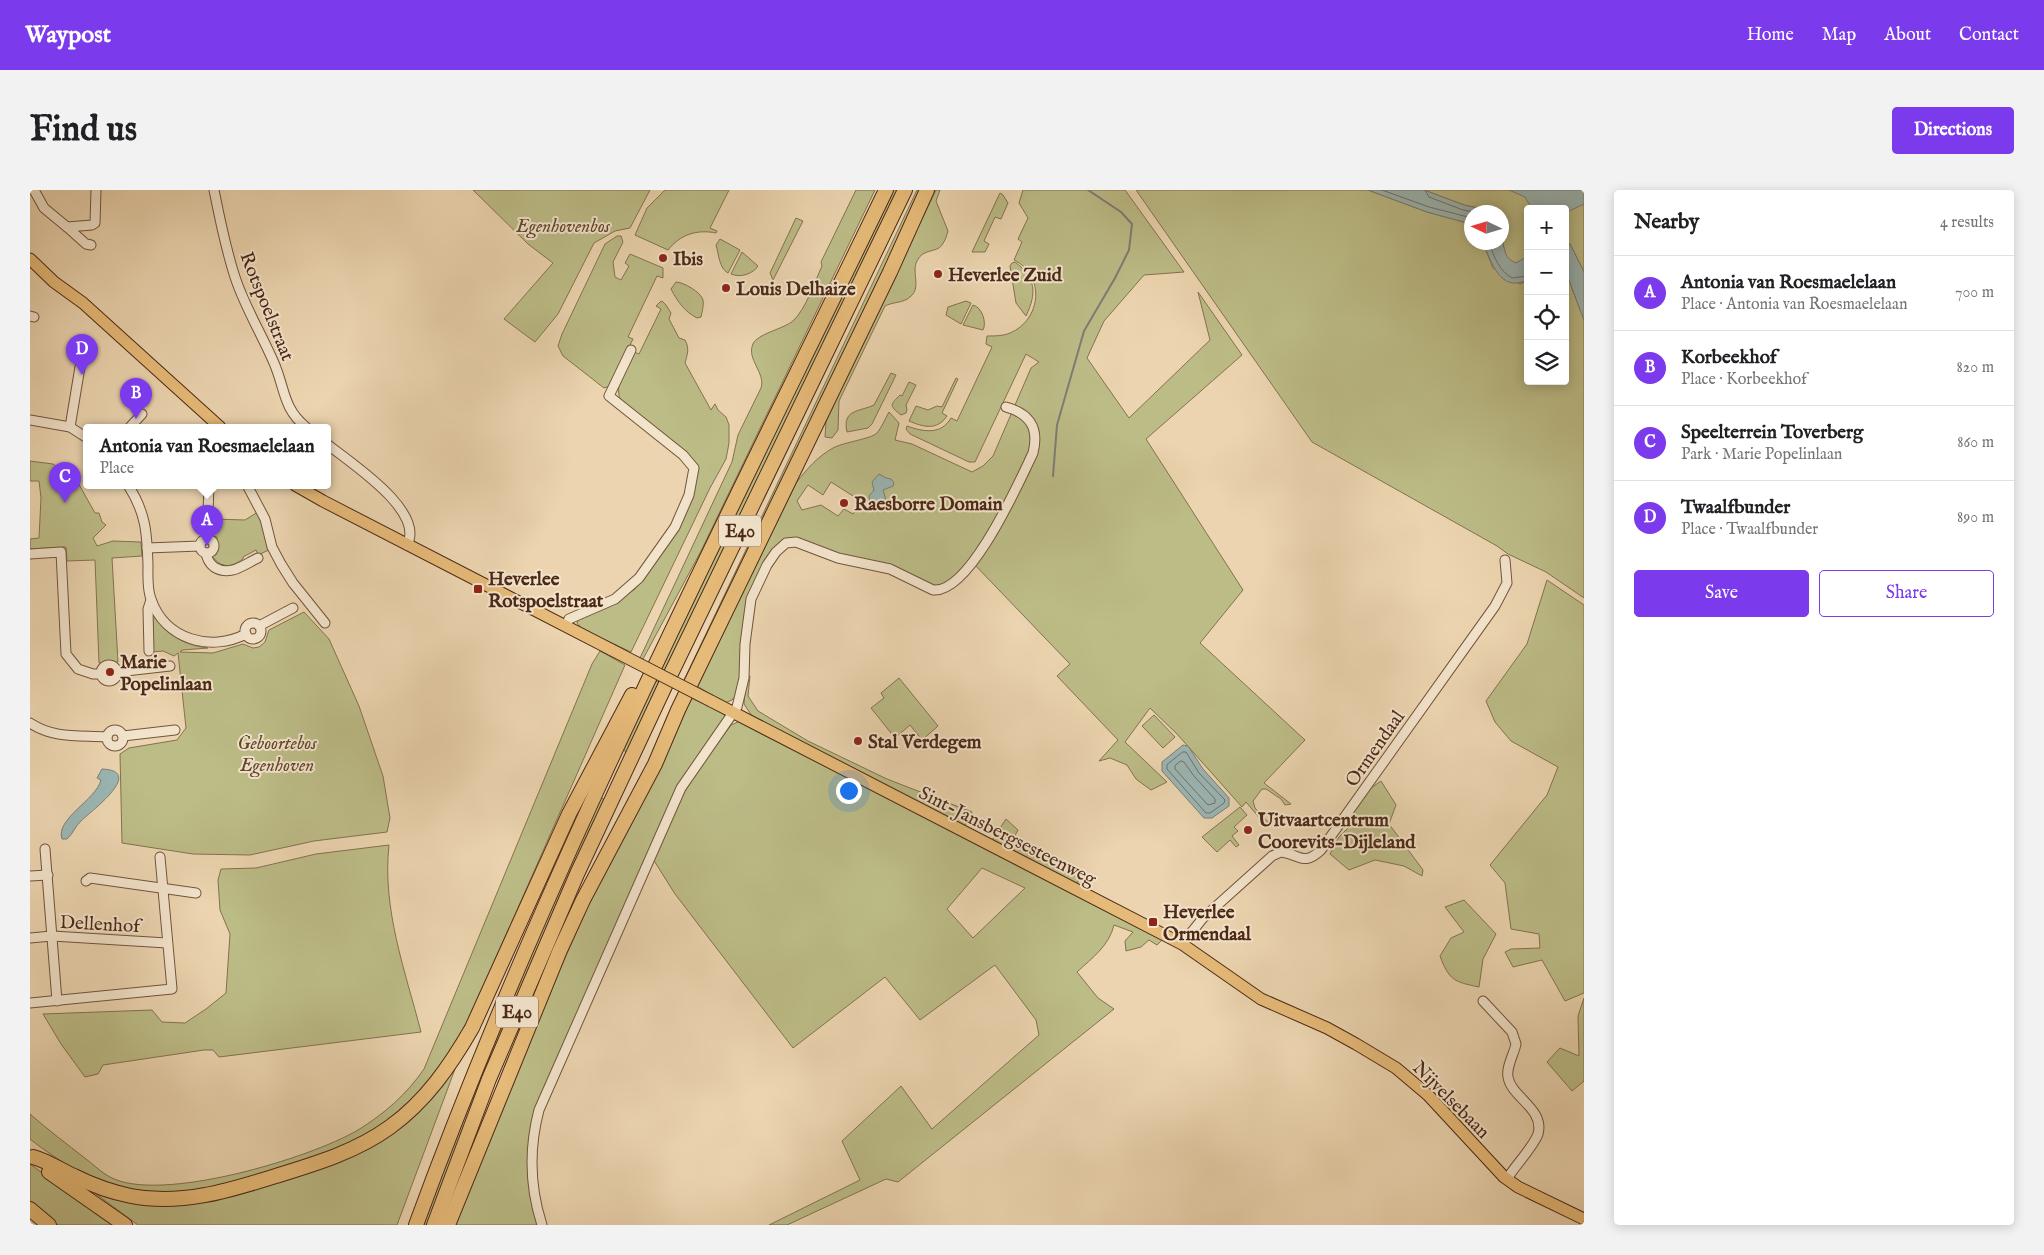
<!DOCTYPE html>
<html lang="en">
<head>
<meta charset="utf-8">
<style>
	body { margin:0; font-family:"IM FELL English",serif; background:#f2f2f2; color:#202124 }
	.controls { position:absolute; right:15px; top:15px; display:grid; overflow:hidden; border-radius:5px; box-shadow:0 2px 12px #0003 }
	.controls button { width:45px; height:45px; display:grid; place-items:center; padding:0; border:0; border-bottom:1px solid #e0e0e0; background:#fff; color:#202124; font:25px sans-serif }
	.compass { position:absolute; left:1434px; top:15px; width:45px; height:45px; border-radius:50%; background:#fff; box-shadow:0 2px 12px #0003; rotate:274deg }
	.you { position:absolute; left:818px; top:600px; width:18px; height:18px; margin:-12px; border:4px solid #fff; border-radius:50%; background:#1a73e8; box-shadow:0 0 0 8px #1a73e833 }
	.badge { display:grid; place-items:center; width:32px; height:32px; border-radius:50%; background:#7c3aed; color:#fff; font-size:16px; font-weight:700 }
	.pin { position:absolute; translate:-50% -41px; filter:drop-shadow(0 1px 2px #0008) }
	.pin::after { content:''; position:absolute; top:26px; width:18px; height:15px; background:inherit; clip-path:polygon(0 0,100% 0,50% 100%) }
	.popup { position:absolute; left:53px; top:234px; width:248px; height:65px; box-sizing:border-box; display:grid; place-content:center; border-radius:5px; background:#fff; filter:drop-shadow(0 1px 4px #0005); font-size:16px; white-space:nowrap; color:#757577 }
	.popup b { font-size:19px; color:#202124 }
	.popup::after { content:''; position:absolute; left:50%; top:100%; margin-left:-10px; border:10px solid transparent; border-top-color:#fff }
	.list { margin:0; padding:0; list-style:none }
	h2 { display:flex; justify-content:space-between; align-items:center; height:65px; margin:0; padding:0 20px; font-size:21px }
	h2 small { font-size:16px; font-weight:400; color:#757577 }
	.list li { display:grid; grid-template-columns:32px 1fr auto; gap:15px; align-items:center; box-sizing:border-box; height:75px; padding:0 20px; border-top:1px solid #e0e0e0 }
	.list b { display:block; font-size:19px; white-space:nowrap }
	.list p { margin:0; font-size:16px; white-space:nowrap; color:#757577 }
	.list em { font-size:16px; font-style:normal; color:#757577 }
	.actions { display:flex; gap:10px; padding:15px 20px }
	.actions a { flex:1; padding:11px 0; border:1px solid #7c3aed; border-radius:5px; text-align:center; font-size:18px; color:#7c3aed }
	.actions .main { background:#7c3aed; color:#fff }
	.icon { flex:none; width:28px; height:28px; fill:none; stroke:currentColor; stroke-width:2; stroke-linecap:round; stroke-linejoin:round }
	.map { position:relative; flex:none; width:1554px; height:1035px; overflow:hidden; border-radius:5px }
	header { display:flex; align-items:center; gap:30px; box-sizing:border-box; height:70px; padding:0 25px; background:#7c3aed; color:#fff }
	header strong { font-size:24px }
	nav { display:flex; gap:28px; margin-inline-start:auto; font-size:18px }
	.intro { display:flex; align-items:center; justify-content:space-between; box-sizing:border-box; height:120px; padding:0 30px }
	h1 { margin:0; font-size:35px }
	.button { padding:12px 22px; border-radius:5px; background:#7c3aed; color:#fff; font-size:18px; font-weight:700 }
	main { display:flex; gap:30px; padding:0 30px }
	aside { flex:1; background:#fff; border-radius:5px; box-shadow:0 2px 12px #0003 }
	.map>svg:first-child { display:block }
	.green { fill:#bcbc87; stroke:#84724f; fill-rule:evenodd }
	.water { fill:#9bb6b4; stroke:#7b7e75 }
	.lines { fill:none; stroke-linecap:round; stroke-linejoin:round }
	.shore { stroke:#737066; stroke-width:1 }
	.stream { stroke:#7b7e75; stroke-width:2 }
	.minor-casing { stroke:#73543d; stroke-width:11 }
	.major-casing { stroke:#4b2917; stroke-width:13 }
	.highway-casing { stroke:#4b2917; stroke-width:16 }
	.minor { stroke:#f2e3cb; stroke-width:9 }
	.major { stroke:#e6ba78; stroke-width:11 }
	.highway { stroke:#e6ba78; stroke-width:14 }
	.major-bridge-casing { stroke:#4b2917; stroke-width:13; stroke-linecap:butt }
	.major-bridge { stroke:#e6ba78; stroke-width:11 }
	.poi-dot { fill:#8f2418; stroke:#f2e3cb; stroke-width:2 }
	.labels { text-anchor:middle; stroke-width:4; stroke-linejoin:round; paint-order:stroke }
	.shield { fill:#f2e3cb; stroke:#7d614d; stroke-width:1 }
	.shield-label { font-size:18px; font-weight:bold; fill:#4b2917 }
	.park-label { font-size:19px; font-style:italic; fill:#62462d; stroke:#f2e3cb }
	.poi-label { font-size:19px; font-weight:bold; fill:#4b2917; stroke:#f2e3cb; text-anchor:start }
	.street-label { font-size:19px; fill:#4b2917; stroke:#f2e3cb }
</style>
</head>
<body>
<header>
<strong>Waypost</strong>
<nav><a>Home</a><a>Map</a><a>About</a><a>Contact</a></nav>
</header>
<div class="intro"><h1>Find us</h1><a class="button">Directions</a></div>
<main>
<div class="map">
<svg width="1554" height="1035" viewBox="0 0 1554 1035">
	<rect width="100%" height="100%" fill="#ebd4af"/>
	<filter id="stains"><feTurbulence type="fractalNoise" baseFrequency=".004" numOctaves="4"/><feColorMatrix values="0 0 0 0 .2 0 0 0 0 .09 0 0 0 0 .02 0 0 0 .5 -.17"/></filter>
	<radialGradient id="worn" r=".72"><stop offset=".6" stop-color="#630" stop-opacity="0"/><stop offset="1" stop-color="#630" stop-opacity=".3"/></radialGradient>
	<g class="green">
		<polygon points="443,0 620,0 600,38 585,41 564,53 528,124 505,152 474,129 523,73 498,54"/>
		<path d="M635 0H699L680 38 687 41 686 43C666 39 650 45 638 60L605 45 617 18Z"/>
		<path d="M826 0H845L671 361 613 469 610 468 702 272 708 245 731 198C736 183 716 169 723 154 727 144 753 139 763 131 776 119 785 91 792 76L791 72Z"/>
		<polygon points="863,0 868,0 636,481 631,479"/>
		<polygon points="887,0 895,0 658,492 654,490"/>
		<path d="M906 0H910L906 11 918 41C917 45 915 51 912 55 907 63 893 58 887 71 881 82 892 98 880 107 874 113 862 112 855 116L809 211 808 240 802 248 795 247 796 232 802 216Z"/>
		<path d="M993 0H1095L1154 82 1114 85 1074 131 1057 168 1099 228 1180 150 1168 102 1212 165 1116 249 1213 400 1170 453 1275 550 1234 593 1261 614 1255 615 1251 609 1236 599H1232L1223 611 1225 618 1238 632 1239 635 1237 637 1216 612 1212 617 1147 544 1120 518 1095 552 1137 592 1121 600 1106 589 1097 575 1080 568 1069 571 1088 550 1027 486 1040 474 943 373 913 396 899 395 879 383 862 376 805 364 763 348 753 349 741 363 730 383 707 504 702 510 695 513 667 496 766 293C777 279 787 267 803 258 814 252 841 249 847 243 852 237 855 229 859 222L869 233 865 250 882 254 942 282 953 276 963 266 1001 178 1009 172 996 164 945 272H939L880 244 876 239 877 236C894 242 911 245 921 228L927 231 962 157 956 154 957 146C965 146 973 146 980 143 1011 130 1016 86 984 70L992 52 988 49 998 28 989 13ZM801 292 831 311 823 324 814 319 808 326 791 315 772 320 767 311 778 295 793 305Z"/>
		<polygon points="1106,0 1338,0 1397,22 1441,34 1442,52 1453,53 1463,78 1490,94 1498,90 1498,191 1535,191 1535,80 1554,130 1554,408 1516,382 1478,364 1467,356 1282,252"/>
		<path d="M1394 0H1554V82L1540 54 1535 53V19H1498V66C1469 92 1472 37 1472 22H1454L1448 18 1434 15Z"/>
		<polygon points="970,3 973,5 978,13 971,29 965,27 954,51 959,54 955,62 942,62"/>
		<polygon points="766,28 773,31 743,90 740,83"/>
		<polygon points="587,46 591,46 593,52 583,72 585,87 591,90 599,76 595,73 600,64 633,78 633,88 627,86 598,147 603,149 580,196 574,198 533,166 528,156 532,144 575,54"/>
		<path d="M690 49 710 60 698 83C689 78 689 65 686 55Z"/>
		<path d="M712 62 728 76C723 84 710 88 701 84Z"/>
		<path d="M985 72C1006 88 1007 103 996 126L986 113 980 76 982 73Z"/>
		<path d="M646 92C653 92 671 102 673 110 674 115 672 122 671 127L667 128C655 122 647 111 641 99Z"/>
		<path d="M632 111 636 115 641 123 639 129 649 148 655 150C660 159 657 165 655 173L681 220 685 214 688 220 696 227 699 235V253L696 269 680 298 601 462 552 439 547 433 548 428 592 408 605 399 612 390 648 337 667 284 592 213C582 195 596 178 604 162L609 164 631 119 626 116 630 112Z"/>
		<polygon points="936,111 941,113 931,134 916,125 918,117"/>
		<path d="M943 115C952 117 957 133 953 140L933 135Z"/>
		<path d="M861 183 866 185 842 234 838 238 817 242C812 219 829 222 844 215Z"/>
		<path d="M926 188 928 189 912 223 917 226C907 241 893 237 879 231L886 216 898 220 907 216 912 217Z"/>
		<path d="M879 192 886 195 876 215 877 220 876 223 871 225C858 215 861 214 870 205L872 206Z"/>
		<polygon points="0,271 23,274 47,291 65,323 69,323 72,332 76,335 63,348 67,356 83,351 111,352 112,366 82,368 88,472 69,473 65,370 37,371 36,357 0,359 0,349 9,348 11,308 9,291 0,291"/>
		<path d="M228 322 236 339 241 359 228 365 226 360 213 367V369C200 378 192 379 182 366L186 365 187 347 181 346 182 329 215 330Z"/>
		<polygon points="1517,390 1554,415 1554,803 1535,811 1512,770 1483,777 1475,762 1481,759 1510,758 1509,744 1481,739 1475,693 1460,675 1517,605 1528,577 1481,551 1465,532 1456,511 1497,454"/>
		<path d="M120 419C133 442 151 455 178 458L152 460 150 462 183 463 213 454 223 458 229 457 235 452 239 440 274 422 299 449 329 516 353 586 360 628 357 642 284 651 220 665 163 664 92 653 90 564 99 558 147 550 156 538 148 463 144 466 133 461 122 462Z"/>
		<path d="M570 461 595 475 446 813C430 847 412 882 385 908 346 947 310 958 259 975 238 982 216 991 194 996 117 1012 62 998 0 949V924C18 940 37 954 56 969 64 975 72 983 80 987 129 1014 281 968 328 940 354 924 377 904 394 879L562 474Z"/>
		<path d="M720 486 718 506 728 521 778 551 857 589 942 622 935 636 962 650 976 629 988 640 981 653 1049 688 1046 699 1136 746 1127 755 1119 750 1111 757 1096 761 1095 751 1103 742 1084 735C1079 756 1062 768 1047 782L1068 808 1084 819 868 992 856 989 757 1035H739L830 990 812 951 871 896 902 939 1009 845 1006 830 965 775 890 830 855 787 763 858 645 704 623 669 658 594 701 535 722 526 714 514 716 487ZM952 678 995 698 943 748 917 719Z"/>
		<polygon points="869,488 908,536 892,550 880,535 865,548 841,518 854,508 851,503"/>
		<polygon points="625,491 629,492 597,562 593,560"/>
		<polygon points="661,508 691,522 695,526 694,530 665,574 501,938 509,1035 423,1035 535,768 580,668"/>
		<polygon points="1124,525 1145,547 1133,558 1112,536"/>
		<polygon points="1351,591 1366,615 1359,634 1393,680 1392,686 1374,676 1345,670 1319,680 1300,664 1309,647 1327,629 1322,617 1331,605"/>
		<polygon points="570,607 575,610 470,846 397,1035 391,1035 466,844"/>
		<polygon points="1210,617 1217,625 1204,637 1208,641 1202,646 1209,655 1206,657 1200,650 1187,662 1172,647"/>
		<path d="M359 655C352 719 375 780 391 842L189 867 183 860H174L73 875 68 884 55 887 31 854 13 824 122 820 132 832 155 833 176 819 196 803 200 744 190 720 188 690 191 679 226 678 286 664Z"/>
		<path d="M1434 710 1466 744 1453 769 1449 797C1424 792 1419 790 1410 766L1421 748 1434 742 1415 717Z"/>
		<polygon points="1554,808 1554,891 1542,901 1517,872 1530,858 1549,866 1548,826"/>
		<polygon points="428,871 367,1035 108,1035 62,1001 133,1014 322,963"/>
		<polygon points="0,974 85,1035 28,1035 0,1013"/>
	</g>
	<g class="water">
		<polygon points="1338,0 1394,0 1434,15 1448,18 1454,22 1442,22 1441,34 1397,22"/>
		<polygon points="1479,0 1554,0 1554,14 1535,23 1535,19 1502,19 1495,7"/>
		<path d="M1472 51C1476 62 1474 68 1486 73L1498 66V90C1469 103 1462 72 1453 53Z"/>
		<polygon points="1535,53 1540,54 1554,82 1554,130 1535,80"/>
		<polygon points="849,284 856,288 861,289 864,293 863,296 853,300 856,310 853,319 849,320 841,317 839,306 844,300 842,292"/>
		<polygon points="1153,555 1158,556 1173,579 1199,608 1199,616 1182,628 1174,628 1132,581 1132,572"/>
		<path d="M72 579C116 581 61 621 51 631 45 636 43 644 37 649H32C25 629 66 610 71 590L67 588Z"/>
	</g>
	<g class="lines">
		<g class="shore">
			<polyline points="1352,0 1399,17 1442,28"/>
			<polyline points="1395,0 1399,7 1433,20 1444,22"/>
			<path d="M1458 52C1465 67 1468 80 1482 88L1498 86"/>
			<polygon points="1153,562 1156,562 1169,583 1195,610 1194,613 1180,623 1176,623 1137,579 1137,575"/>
			<polygon points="1151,571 1154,572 1164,586 1185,609 1185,613 1178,615 1145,579 1145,576"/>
		</g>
		<polyline class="stream" points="1023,286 1027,235 1054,141 1085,88 1099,60 1102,34 1091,22 1058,0"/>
		<defs>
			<g id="minor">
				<polyline points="4,0 14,18 37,37"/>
				<path d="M184 0C190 30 196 61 206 90 216 119 232 145 244 173 255 198 253 219 276 237"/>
				<polyline points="61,55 56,54 37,37 62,35 65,33 66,0"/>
				<polyline points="0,126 4,127"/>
				<polyline points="0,230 40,237 57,248"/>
				<polyline points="40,237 50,177"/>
				<polyline points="100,237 112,224"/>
				<path d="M297 254C319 272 396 321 377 355"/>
				<path d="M98 295C116 323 117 343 118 375 118 386 117 399 121 409 135 450 181 462 216 444"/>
				<polyline points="217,295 235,329 242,357 251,374 263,393 295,433"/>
				<polyline points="177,349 179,295"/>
				<circle cx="177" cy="356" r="7"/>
				<polyline points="117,358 170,356"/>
				<path d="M176 363C177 369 179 373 184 377 200 387 213 375 228 368"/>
				<polyline points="0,364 31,362 36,464 48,479 63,484 71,484"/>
				<polyline points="538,431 539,429 585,409 609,388 645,337 659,305 664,278 653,265 579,206 601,160"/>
				<circle cx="223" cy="441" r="8"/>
				<polyline points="229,436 263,418"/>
				<polyline points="119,461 118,419 121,410"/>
				<circle cx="79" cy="483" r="8"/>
				<polyline points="87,482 140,476"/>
				<path d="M0 533C24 549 50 545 77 547"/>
				<circle cx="85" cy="548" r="8"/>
				<polyline points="93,546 145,540"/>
				<polyline points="15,659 27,811"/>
				<polyline points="0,686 18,685"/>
				<polyline points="56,691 60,688 166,703"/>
				<polyline points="0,748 22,746 137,753"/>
				<path d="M1152 754 1173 728 1242 666 1251 662C1270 664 1273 677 1291 660L1465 416 1477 393 1475 370"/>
				<path d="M1453 811 1482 842 1486 854C1484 864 1476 877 1478 887 1481 907 1515 919 1508 944 1504 956 1484 977 1477 989"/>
				<polyline points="0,813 142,799 130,667"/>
				<path d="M512 1035C500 998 499 958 509 920L651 598 707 517 714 488 715 454 721 409 737 375 746 362 756 353 766 352 808 368 860 379 903 400C940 404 989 292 1003 263 1009 239 1001 224 976 217"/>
			</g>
			<g id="major">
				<polyline points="0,69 24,92 53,113 190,237"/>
				<polyline points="265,295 293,311 582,460"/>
				<polyline points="681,511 1152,754 1231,809 1297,838 1326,854 1366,878 1398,905 1474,987 1488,997 1554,1029"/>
			</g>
			<g id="highway">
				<path d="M3 967C18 971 30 980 44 986 62 995 81 1002 101 1006 152 1016 201 1000 249 985 288 973 327 961 360 937 396 911 420 876 442 838L539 624 602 505"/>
				<polyline points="19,982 95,1035"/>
				<polyline points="0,1019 19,1035"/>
				<path d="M386 1035C516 679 691 341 856 0"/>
				<polyline points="404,1035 459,889 547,684 635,496 875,0"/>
				<polyline points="418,1035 530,760 553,710 625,574 648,520 860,82 897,0"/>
			</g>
		</defs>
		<use href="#minor" class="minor-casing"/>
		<use href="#major" class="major-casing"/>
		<use href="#highway" class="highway-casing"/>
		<use href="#minor" class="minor"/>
		<use href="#major" class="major"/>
		<use href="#highway" class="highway"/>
		<defs>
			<polyline id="major-bridge" points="582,460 681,511"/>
		</defs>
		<use href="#major-bridge" class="major-bridge-casing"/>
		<use href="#major-bridge" class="major-bridge"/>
	</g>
	<g class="poi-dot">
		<circle cx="633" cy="68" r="5"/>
		<circle cx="908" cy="84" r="5"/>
		<circle cx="696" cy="98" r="5"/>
		<circle cx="814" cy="313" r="5"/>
		<rect x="443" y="394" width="10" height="10" rx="2.5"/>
		<circle cx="80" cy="482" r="5"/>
		<circle cx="828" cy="551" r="5"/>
		<circle cx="1218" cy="640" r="5"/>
		<rect x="1118" y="727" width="10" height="10" rx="2.5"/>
	</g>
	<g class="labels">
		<g class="shield">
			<rect x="689" y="325.5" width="42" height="31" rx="4"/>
			<rect x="466" y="806.5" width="42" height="31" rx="4"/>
		</g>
		<g class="shield-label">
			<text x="710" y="347">E40</text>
			<text x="487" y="828">E40</text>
		</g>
		<g class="park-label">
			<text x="533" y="42">Egenhovenbos</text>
			<text x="247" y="559">Geboortebos<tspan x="247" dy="22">Egenhoven</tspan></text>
		</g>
		<g class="poi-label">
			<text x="643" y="75">Ibis</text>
			<text x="918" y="91">Heverlee Zuid</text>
			<text x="706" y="105">Louis Delhaize</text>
			<text x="824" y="320">Raesborre Domain</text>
			<text x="458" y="395">Heverlee<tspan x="458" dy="22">Rotspoelstraat</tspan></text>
			<text x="90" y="478">Marie<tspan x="90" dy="22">Popelinlaan</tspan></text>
			<text x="838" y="558">Stal Verdegem</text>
			<text x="1228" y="636">Uitvaartcentrum<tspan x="1228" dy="22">Coorevits-Dijleland</tspan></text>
			<text x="1133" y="728">Heverlee<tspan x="1133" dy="22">Ormendaal</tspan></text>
		</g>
		<g class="street-label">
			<text transform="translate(238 116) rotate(68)" y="7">Rotspoelstraat</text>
			<text transform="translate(1344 558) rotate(-55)" y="7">Ormendaal</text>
			<text transform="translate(978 645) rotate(27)" y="7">Sint-Jansbergsesteenweg</text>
			<text transform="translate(70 733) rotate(3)" y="7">Dellenhof</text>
			<text transform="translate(1422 909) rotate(45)" y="7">Nijvelsebaan</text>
		</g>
	</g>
	<rect width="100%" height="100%" filter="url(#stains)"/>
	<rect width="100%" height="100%" fill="url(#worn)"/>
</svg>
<div class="controls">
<button>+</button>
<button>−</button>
<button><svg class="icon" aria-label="locate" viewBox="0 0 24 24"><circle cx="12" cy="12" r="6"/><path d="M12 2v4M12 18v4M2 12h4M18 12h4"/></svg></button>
<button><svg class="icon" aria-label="layers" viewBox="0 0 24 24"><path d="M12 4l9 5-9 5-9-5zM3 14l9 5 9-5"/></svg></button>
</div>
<svg class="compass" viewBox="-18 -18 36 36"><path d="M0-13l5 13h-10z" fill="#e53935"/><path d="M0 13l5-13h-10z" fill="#757577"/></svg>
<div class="you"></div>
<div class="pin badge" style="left:177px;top:356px">A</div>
<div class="popup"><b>Antonia van Roesmaelelaan</b>Place</div>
<div class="pin badge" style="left:106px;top:229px">B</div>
<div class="pin badge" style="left:35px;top:313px">C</div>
<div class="pin badge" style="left:52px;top:185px">D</div>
</div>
<aside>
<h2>Nearby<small>4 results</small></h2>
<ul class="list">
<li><span class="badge">A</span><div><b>Antonia van Roesmaelelaan</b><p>Place · Antonia van Roesmaelelaan</p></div><em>700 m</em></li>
<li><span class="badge">B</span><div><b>Korbeekhof</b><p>Place · Korbeekhof</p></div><em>820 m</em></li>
<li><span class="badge">C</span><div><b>Speelterrein Toverberg</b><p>Park · Marie Popelinlaan</p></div><em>860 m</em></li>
<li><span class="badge">D</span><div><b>Twaalfbunder</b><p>Place · Twaalfbunder</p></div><em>890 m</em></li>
</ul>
<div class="actions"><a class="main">Save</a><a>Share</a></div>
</aside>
</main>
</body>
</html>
